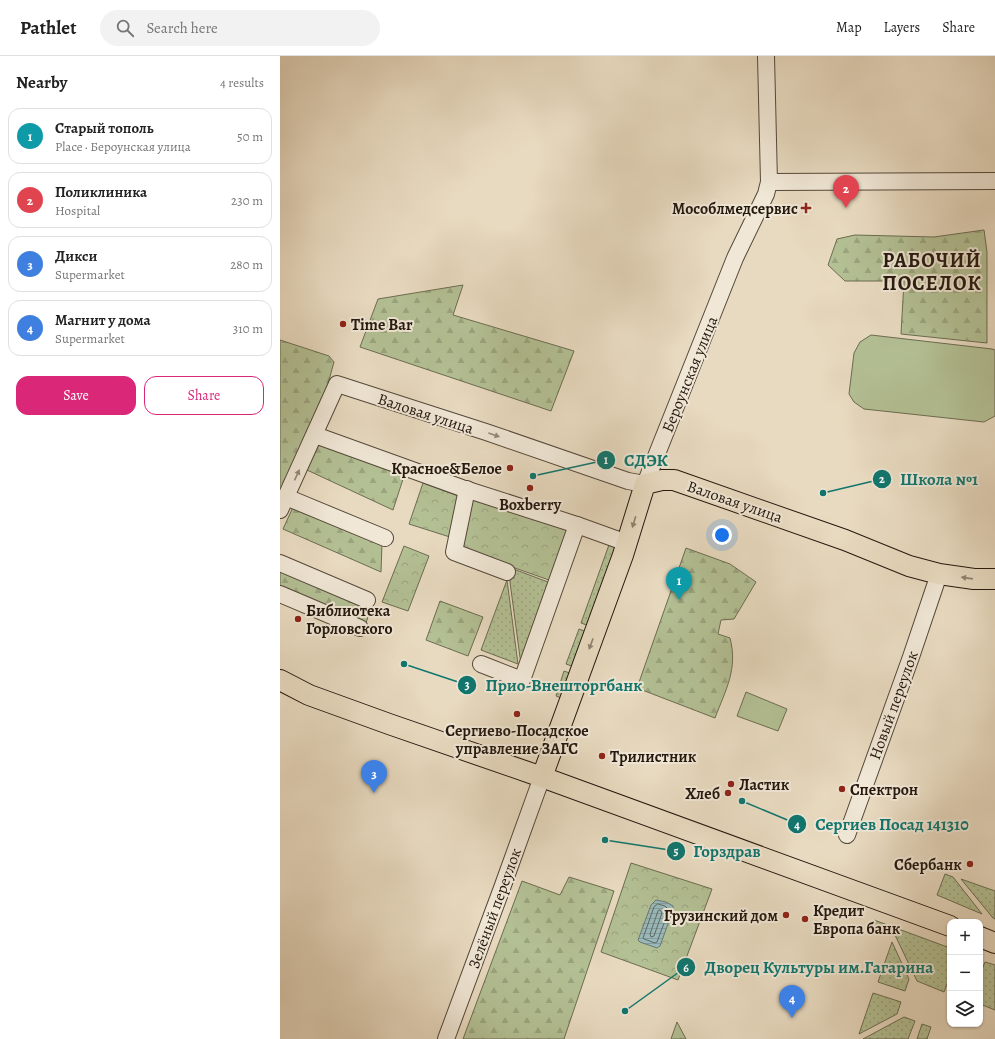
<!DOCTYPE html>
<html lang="en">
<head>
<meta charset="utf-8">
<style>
	body { margin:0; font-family:Alegreya,serif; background:#f2f2f2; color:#222 }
	.controls { position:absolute; right:12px; bottom:12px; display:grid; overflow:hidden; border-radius:8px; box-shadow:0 1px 3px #0004 }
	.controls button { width:36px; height:36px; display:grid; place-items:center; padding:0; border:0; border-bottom:1px solid #e0e0e0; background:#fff; color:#222; font:20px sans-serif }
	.you { position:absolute; left:442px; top:479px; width:14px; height:14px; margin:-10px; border:3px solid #fff; border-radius:50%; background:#1a73e8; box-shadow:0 0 0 6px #1a73e833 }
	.badge { display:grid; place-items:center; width:26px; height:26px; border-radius:50%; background:#db2777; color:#fff; font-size:13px; font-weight:700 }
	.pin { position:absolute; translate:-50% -33px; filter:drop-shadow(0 1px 2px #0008) }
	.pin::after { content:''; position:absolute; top:21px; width:14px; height:12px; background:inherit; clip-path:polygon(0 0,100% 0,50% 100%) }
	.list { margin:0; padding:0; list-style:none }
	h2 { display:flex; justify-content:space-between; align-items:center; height:52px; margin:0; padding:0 16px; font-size:17px }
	h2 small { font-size:13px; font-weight:400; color:#767676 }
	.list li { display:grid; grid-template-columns:26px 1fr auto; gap:12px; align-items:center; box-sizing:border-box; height:56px; margin:0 8px 8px; padding:0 8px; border:1px solid #e0e0e0; border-radius:12px }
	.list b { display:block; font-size:15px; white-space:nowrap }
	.list p { margin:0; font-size:13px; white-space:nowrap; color:#767676 }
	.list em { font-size:13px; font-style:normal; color:#767676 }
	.actions { display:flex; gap:8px; padding:12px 16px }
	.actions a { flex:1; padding:9px 0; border:1px solid #db2777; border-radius:12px; text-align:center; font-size:14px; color:#db2777 }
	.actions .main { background:#db2777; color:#fff }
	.icon { flex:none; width:22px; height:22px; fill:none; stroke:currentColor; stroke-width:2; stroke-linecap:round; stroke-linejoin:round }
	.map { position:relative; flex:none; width:715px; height:983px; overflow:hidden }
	header { display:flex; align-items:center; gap:24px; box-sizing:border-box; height:56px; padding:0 20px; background:#fff; border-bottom:1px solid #e0e0e0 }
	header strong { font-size:19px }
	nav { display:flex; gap:22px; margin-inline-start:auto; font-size:14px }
	.search { width:280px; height:36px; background:#f2f2f2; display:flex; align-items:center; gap:10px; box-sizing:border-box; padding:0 14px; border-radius:22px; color:#767676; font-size:15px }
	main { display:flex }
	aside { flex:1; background:#fff }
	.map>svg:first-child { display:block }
	.grass { fill:url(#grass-dots); stroke:#6b6c51 }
	.forest { fill:url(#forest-firs); stroke:#6b6c51 }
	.park { fill:url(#park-crowns); stroke:#6b6c51 }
	.pitch { fill:#b3c094; stroke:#6b6c51 }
	.water { fill:url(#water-rules); stroke:#6a7875 }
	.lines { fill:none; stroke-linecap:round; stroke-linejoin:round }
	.shore { stroke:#5e6864; stroke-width:1 }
	.minor-casing { stroke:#54483a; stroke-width:18 }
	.major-casing { stroke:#23170e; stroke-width:22 }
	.minor { stroke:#f0e7d6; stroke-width:16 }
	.major { stroke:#e8dac0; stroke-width:20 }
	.oneway { fill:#94897c }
	.oneway2 { fill:#8f8270 }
	.poi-dot { fill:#8f2418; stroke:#f0e7d6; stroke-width:1.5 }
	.labels { text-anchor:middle; stroke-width:4; stroke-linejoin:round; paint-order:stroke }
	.poi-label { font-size:16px; font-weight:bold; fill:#23170e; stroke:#f0e7d6; text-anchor:start }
	.street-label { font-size:16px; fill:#23170e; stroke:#f0e7d6 }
	.district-label { font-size:20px; font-weight:bold; letter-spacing:1px; fill:#23170e; stroke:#f0e7d6 }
	.leader { fill:none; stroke:#0f766e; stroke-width:1.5 }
	.callout-dot { fill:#0f766e; stroke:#f0e7d6; stroke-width:1.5 }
	.mark-label { font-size:12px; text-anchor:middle; font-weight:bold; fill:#fff }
	.callout-label { font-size:17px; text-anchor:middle; font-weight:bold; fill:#0f766e; stroke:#f0e7d6; stroke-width:4; stroke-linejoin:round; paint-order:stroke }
</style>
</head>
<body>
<header>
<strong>Pathlet</strong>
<div class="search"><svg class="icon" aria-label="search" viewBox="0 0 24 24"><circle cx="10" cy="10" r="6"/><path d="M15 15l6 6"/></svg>Search here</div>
<nav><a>Map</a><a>Layers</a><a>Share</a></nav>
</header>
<main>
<aside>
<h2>Nearby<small>4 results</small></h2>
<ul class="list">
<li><span class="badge" style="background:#0f9aa8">1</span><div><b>Старый тополь</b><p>Place · Бероунская улица</p></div><em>50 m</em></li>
<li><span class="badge" style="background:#e0444e">2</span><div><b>Поликлиника</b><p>Hospital</p></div><em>230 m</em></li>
<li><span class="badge" style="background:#3f7fe0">3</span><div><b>Дикси</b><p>Supermarket</p></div><em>280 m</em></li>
<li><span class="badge" style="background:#3f7fe0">4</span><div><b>Магнит у дома</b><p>Supermarket</p></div><em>310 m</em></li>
</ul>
<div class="actions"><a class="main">Save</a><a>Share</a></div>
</aside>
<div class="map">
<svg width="715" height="983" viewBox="0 0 715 983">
	<defs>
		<pattern id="grass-dots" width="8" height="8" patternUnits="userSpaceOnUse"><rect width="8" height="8" fill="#b3c094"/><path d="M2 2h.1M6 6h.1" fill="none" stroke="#9aa47e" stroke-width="1.8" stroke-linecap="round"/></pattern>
		<pattern id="forest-firs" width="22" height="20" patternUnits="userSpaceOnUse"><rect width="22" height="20" fill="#b3c094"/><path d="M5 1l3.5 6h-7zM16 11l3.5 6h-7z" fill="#9aa47e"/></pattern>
		<pattern id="park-crowns" width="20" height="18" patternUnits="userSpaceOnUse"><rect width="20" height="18" fill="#b3c094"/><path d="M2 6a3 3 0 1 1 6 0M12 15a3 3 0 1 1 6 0" fill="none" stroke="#9aa47e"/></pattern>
		<pattern id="water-rules" width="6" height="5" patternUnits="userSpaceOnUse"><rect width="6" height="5" fill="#99b9ba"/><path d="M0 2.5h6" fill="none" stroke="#849e9f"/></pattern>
	</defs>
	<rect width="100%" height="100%" fill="#e8dac0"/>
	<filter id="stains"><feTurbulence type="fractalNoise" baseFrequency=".005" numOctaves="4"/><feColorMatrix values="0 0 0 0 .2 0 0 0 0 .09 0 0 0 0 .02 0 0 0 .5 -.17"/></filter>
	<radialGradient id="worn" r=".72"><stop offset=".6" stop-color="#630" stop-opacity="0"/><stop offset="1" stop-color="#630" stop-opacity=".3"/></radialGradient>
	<g class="grass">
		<polygon points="330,486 341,489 312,571 301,567"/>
		<polygon points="228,511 268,526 241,609"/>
		<polygon points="227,524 238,608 201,594"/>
		<polygon points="299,573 310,577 297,612 286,608"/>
		<polygon points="284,615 295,619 286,644 276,640"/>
		<polygon points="665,818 673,821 702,858 657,839"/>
		<polygon points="681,823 715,835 715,863 713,862"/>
		<polygon points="594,864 670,892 670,920 664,936 637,925 615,879 592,870"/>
		<polygon points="612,886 629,923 625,935 598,926"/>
		<polygon points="705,906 715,909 715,954 700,948 700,918"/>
		<polygon points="593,937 621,946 617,958 579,978"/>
		<polygon points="624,961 635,965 628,983 583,983"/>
		<polygon points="642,968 651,971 647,983 637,983"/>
	</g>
	<g class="forest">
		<polygon points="704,174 707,196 707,287 621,278 624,225 565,225 548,209 557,183 575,179 654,181"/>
		<polygon points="183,229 173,259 294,295 271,355 80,291 98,243"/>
		<polygon points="0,284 49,300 54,306 42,349 22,386 0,439"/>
		<polygon points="41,384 125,417 113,454 27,414"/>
		<polygon points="14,449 102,487 101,516 3,473"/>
		<path d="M406 492 450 508 476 526 454 563 441 564 438 578 450 582C458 613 446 633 435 662L357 632Z"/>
		<polygon points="0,512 92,549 85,570 0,535"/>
		<polygon points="160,545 203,561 188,600 146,584"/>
		<polygon points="289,821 334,835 284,983 183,983 242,825 280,839"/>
		<polygon points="397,966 406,983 391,983"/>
	</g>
	<g class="park">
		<polygon points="143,427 181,441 173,482 129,468"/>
		<polygon points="189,437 288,471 269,524 178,492"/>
		<polygon points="124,490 149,500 128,555 102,546"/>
		<polygon points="351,807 432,833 398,924 321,896"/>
	</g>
	<g class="pitch">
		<polygon points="591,279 712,293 715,294 715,360 704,366 584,353 574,346 569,338 574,297 580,286"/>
		<polygon points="466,636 507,653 498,675 457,660"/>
	</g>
	<polygon class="water" points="376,844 386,846 393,850 393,854 380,890 377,892 360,886 358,884 371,849"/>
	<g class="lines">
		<g class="shore">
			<polygon points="378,848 385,850 389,854 377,886 375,887 364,883 363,882 374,851"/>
			<polygon points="380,854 382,857 374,880 371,881 370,878 378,855"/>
		</g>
		<defs>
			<g id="minor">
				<polyline points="489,126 715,125"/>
				<polyline points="35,379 182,432 297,469 347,487"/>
				<polyline points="187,433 174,496 227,516"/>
				<polyline points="6,441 105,482"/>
				<polyline points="0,454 57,328 206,376 348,425 365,428 455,202 486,138 489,126 486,0"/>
				<polyline points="0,507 87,544"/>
				<polyline points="0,538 80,572"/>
				<polyline points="201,608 242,624 297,469"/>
				<polyline points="567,779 631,601 659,518"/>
				<polyline points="166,983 222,832 262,721"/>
			</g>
			<g id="major">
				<polyline points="0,624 29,639 109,668 262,721 670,870"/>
				<polyline points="262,721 343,499 365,428 382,424 394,424 565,484 629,510 659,518 694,523 715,523"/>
				<polyline points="700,881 715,887"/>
			</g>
		</defs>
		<use href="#minor" class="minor-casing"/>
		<use href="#major" class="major-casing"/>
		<use href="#minor" class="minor"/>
		<use href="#major" class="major"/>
	</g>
	<defs><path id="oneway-solid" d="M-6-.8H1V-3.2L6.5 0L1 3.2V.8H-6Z"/></defs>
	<g class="oneway">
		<use href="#oneway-solid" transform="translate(214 379) rotate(19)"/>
		<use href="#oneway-solid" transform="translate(17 419) rotate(-65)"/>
	</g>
	<g class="oneway2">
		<use href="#oneway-solid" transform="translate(354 466) rotate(107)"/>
		<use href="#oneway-solid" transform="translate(687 522) rotate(-172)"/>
		<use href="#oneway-solid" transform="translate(311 588) rotate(110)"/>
	</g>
	<g class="poi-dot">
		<path d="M524 146h4v4h4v4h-4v4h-4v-4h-4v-4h4z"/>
		<circle cx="63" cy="268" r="4"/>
		<circle cx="230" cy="412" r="4"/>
		<circle cx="250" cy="432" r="4"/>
		<circle cx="18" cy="563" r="4"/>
		<circle cx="237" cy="658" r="4"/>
		<circle cx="322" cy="700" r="4"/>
		<circle cx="451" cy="728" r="4"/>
		<circle cx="562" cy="733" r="4"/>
		<circle cx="448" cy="737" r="4"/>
		<circle cx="690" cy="808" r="4"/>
		<circle cx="506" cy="859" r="4"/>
		<circle cx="525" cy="863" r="4"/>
	</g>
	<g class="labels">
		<g class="poi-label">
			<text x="518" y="158" text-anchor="end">Мособлмедсервис</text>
			<text x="71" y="274">Time Bar</text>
			<text x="222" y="418" text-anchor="end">Красное&amp;Белое</text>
			<text x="250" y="454" text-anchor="middle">Boxberry</text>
			<text x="26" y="560">Библиотека<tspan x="26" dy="18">Горловского</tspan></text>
			<text x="237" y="680" text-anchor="middle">Сергиево-Посадское<tspan x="237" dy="18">управление ЗАГС</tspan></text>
			<text x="330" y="706">Трилистник</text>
			<text x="459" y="734">Ластик</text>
			<text x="570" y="739">Спектрон</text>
			<text x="440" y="743" text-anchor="end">Хлеб</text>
			<text x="682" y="814" text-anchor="end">Сбербанк</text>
			<text x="533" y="860">Кредит<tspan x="533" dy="18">Европа банк</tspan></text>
			<text x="498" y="865" text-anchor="end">Грузинский дом</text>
		</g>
		<g class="street-label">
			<text transform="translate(409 318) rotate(-68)" y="6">Бероунская улица</text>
			<text transform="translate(146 357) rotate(18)" y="6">Валовая улица</text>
			<text transform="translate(455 445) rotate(19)" y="6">Валовая улица</text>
			<text transform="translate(613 649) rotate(-70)" y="6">Новый переулок</text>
			<text transform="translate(214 852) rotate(-70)" y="6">Зелёный переулок</text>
		</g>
		<g class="district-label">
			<text x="652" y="211">РАБОЧИЙ<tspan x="652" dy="23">ПОСЕЛОК</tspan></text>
		</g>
	</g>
	<path class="leader" d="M253 420L326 404M543 437L602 423M124 608L187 629M462 745L517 768M325 784L396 795M345 955L406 911"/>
	<g class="callout-dot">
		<circle cx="253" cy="420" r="4"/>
		<circle cx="543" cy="437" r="4"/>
		<circle cx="124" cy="608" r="4"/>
		<circle cx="462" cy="745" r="4"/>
		<circle cx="325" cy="784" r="4"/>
		<circle cx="345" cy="955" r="4"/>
		<circle cx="326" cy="404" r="10"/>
		<circle cx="602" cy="423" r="10"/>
		<circle cx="187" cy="629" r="10"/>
		<circle cx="517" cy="768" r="10"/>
		<circle cx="396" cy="795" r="10"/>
		<circle cx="406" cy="911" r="10"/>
	</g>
	<g class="mark-label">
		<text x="326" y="408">1</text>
		<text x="602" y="427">2</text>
		<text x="187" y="633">3</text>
		<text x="517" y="773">4</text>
		<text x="396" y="799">5</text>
		<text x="406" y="916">6</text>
	</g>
	<g class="callout-label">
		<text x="366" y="410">СДЭК</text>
		<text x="659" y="429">Школа №1</text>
		<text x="284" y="635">Прио-Внешторгбанк</text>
		<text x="612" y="774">Сергиев Посад 141310</text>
		<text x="447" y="801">Горздрав</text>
		<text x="539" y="917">Дворец Культуры им.Гагарина</text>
	</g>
	<rect width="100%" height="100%" filter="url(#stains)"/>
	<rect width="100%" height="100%" fill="url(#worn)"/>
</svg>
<div class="controls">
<button>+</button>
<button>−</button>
<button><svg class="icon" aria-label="layers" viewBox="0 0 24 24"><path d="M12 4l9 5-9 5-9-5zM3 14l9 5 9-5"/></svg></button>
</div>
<div class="you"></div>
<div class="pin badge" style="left:399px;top:544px;background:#0f9aa8">1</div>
<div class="pin badge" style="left:566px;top:152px;background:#e0444e">2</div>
<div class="pin badge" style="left:94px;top:737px;background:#3f7fe0">3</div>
<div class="pin badge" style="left:512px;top:962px;background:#3f7fe0">4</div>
</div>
</main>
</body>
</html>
